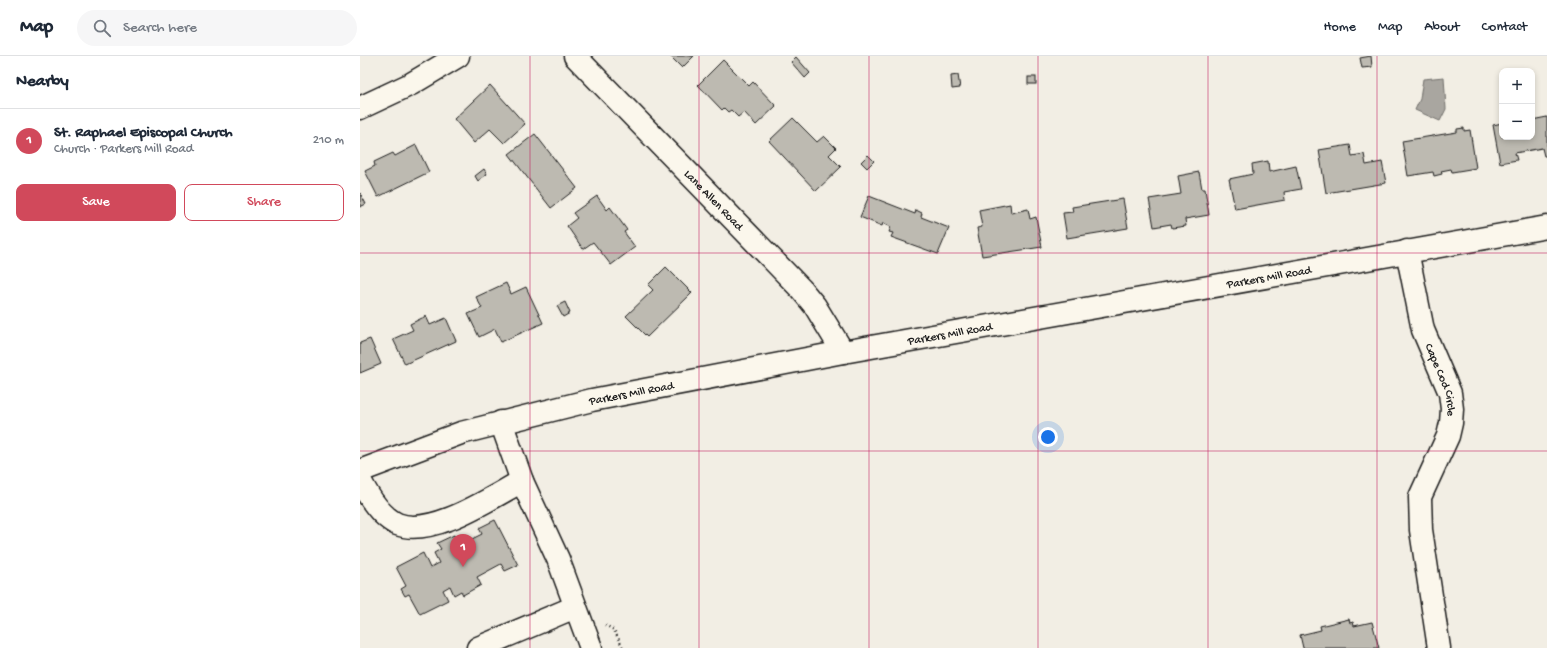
<!DOCTYPE html>
<html lang="en">
<head>
<meta charset="utf-8">
<style>
	body { margin:0; font-family:"Gochi Hand",sans-serif; background:#f6f6f7; color:#1f2937 }
	.controls { position:absolute; right:12px; top:12px; display:grid; overflow:hidden; border-radius:8px; box-shadow:0 2px 6px #0003 }
	.controls button { width:36px; height:36px; display:grid; place-items:center; padding:0; border:0; border-bottom:1px solid #e0e1e3; background:#fff; color:#1f2937; font:20px sans-serif }
	.you { position:absolute; left:688px; top:381px; width:14px; height:14px; margin:-10px; border:3px solid #fff; border-radius:50%; background:#1a73e8; box-shadow:0 0 0 6px #1a73e833 }
	.badge { display:grid; place-items:center; width:26px; height:26px; border-radius:50%; background:#d1495b; color:#fff; font-size:13px; font-weight:700 }
	.pin { position:absolute; translate:-50% -33px; filter:drop-shadow(0 1px 2px #0008) }
	.pin::after { content:''; position:absolute; top:21px; width:14px; height:12px; background:inherit; clip-path:polygon(0 0,100% 0,50% 100%) }
	.list { margin:0; padding:0; list-style:none }
	h2 { display:flex; justify-content:space-between; align-items:center; height:52px; margin:0; padding:0 16px; font-size:17px }
	h2 small { font-size:13px; font-weight:400; color:#747a83 }
	.list li { display:grid; grid-template-columns:26px 1fr auto; gap:12px; align-items:center; box-sizing:border-box; height:64px; padding:0 16px; border-top:1px solid #e0e1e3 }
	.list b { display:block; font-size:15px; white-space:nowrap }
	.list p { margin:0; font-size:13px; white-space:nowrap; color:#747a83 }
	.list em { font-size:13px; font-style:normal; color:#747a83 }
	.actions { display:flex; gap:8px; padding:12px 16px }
	.actions a { flex:1; padding:9px 0; border:1px solid #d1495b; border-radius:8px; text-align:center; font-size:14px; color:#d1495b }
	.actions .main { background:#d1495b; color:#fff }
	.icon { flex:none; width:22px; height:22px; fill:none; stroke:currentColor; stroke-width:2; stroke-linecap:round; stroke-linejoin:round }
	.map { position:relative; flex:none; width:1187px; height:592px; overflow:hidden }
	header { display:flex; align-items:center; gap:24px; box-sizing:border-box; height:56px; padding:0 20px; background:#fff; border-bottom:1px solid #e0e1e3 }
	header strong { font-size:19px }
	nav { display:flex; gap:22px; margin-inline-start:auto; font-size:14px }
	.search { width:280px; height:36px; background:#f6f6f7; display:flex; align-items:center; gap:10px; box-sizing:border-box; padding:0 14px; border-radius:22px; color:#747a83; font-size:15px }
	main { display:flex }
	aside { flex:1; background:#fff }
	.map>svg:first-child { display:block }
	.water { fill:#a9a6a0; stroke:#716f6b }
	.building { fill:#bdbab1; stroke:#1c1c1c }
	.lines { fill:none; stroke-linecap:round; stroke-linejoin:round }
	.minor-casing { stroke:#1c1c1c; stroke-width:25 }
	.major-casing { stroke:#1c1c1c; stroke-width:25 }
	.path { stroke:#1c1c1c; stroke-width:2.5; stroke-dasharray:1 3; stroke-linecap:butt }
	.minor { stroke:#fbf7ec; stroke-width:22 }
	.major { stroke:#fbf7ec; stroke-width:22 }
	.grid { fill:none; stroke:#c2185b; stroke-width:1; stroke-opacity:0.55 }
	.labels { text-anchor:middle; stroke-width:3; stroke-linejoin:round; paint-order:stroke }
	.street-label { font-size:12px; fill:#1c1c1c; stroke:#fbf7ec }
</style>
</head>
<body>
<header>
<strong>Map</strong>
<div class="search"><svg class="icon" aria-label="search" viewBox="0 0 24 24"><circle cx="10" cy="10" r="6"/><path d="M15 15l6 6"/></svg>Search here</div>
<nav><a>Home</a><a>Map</a><a>About</a><a>Contact</a></nav>
</header>
<main>
<aside>
<h2>Nearby<small></small></h2>
<ul class="list">
<li><span class="badge">1</span><div><b>St. Raphael Episcopal Church</b><p>Church · Parkers Mill Road</p></div><em>210 m</em></li>
</ul>
<div class="actions"><a class="main">Save</a><a>Share</a></div>
</aside>
<div class="map">
<svg width="1187" height="592" viewBox="0 0 1187 592">
	<rect width="100%" height="100%" fill="#f2eee4"/>
	<filter id="ink" filterUnits="userSpaceOnUse"><feTurbulence type="fractalNoise" baseFrequency=".025" numOctaves="2"/><feDisplacementMap in="SourceGraphic" scale="8" xChannelSelector="R" yChannelSelector="G"/><feConvolveMatrix kernelMatrix="1 2 1 2 8 2 1 2 1" color-interpolation-filters="sRGB"/></filter>
	<g filter="url(#ink)">
		<polygon class="water" points="1084,21 1086,53 1080,65 1055,54 1060,43 1063,23"/>
		<g class="building">
			<polygon points="310,0 334,0 322,12"/>
			<polygon points="1011,0 1012,11 1002,12 1000,2"/>
			<polygon points="436,1 450,17 445,22 431,6"/>
			<polygon points="363,4 389,30 393,26 416,50 396,69 384,56 378,61 371,54 368,56 364,52 362,54 338,29"/>
			<polygon points="598,19 600,32 592,33 591,20"/>
			<rect x="668" y="21" width="8" height="7"/>
			<polygon points="130,29 165,68 144,87 130,73 114,87 94,63"/>
			<polygon points="1187,61 1187,100 1184,100 1182,92 1155,97 1157,104 1140,107 1133,69 1142,67 1142,81 1172,81 1172,64"/>
			<polygon points="433,62 457,86 464,80 476,92 469,99 481,111 456,135 409,85"/>
			<polygon points="1104,72 1104,75 1110,74 1116,112 1092,116 1091,113 1081,115 1082,118 1074,120 1073,116 1048,120 1042,85 1097,76 1097,73"/>
			<polygon points="175,78 217,132 191,152 149,98"/>
			<polygon points="56,89 69,116 18,141 5,115 15,110 14,106 33,97 35,100"/>
			<polygon points="990,89 992,100 1004,98 1006,109 1022,106 1026,127 966,137 959,94"/>
			<polygon points="508,99 514,105 507,112 501,106"/>
			<polygon points="908,105 909,116 936,110 941,133 924,136 925,144 875,153 869,123 893,118 892,108"/>
			<polygon points="124,113 127,118 118,125 115,120"/>
			<polygon points="839,116 842,133 845,133 849,159 825,163 826,170 812,172 811,168 794,171 789,143 821,138 818,120"/>
			<polygon points="0,137 6,148 0,151"/>
			<polygon points="237,140 247,154 250,151 267,174 264,176 275,191 251,209 233,186 223,193 207,170 217,162 213,157"/>
			<polygon points="509,140 555,158 556,154 562,157 561,161 589,172 578,198 531,181 533,177 529,176 531,171 523,167 522,170 500,161"/>
			<polygon points="763,143 768,172 707,182 703,157 713,156 712,151"/>
			<polygon points="650,148 651,157 668,153 670,163 676,161 682,191 622,200 617,172 622,171 619,154"/>
			<polygon points="306,211 332,237 287,281 266,260 293,234 288,229"/>
			<polygon points="146,227 151,238 166,231 183,267 141,286 135,273 119,281 108,258 122,252 116,241"/>
			<polygon points="205,246 210,257 203,261 197,250"/>
			<polygon points="66,260 70,269 86,262 96,285 45,308 33,283 53,274 50,268"/>
			<polygon points="10,283 21,308 0,317 0,287"/>
			<polygon points="135,464 158,509 145,515 141,508 117,521 121,529 103,539 101,535 94,539 90,530 83,534 88,544 60,558 49,538 45,540 41,533 46,530 36,511 63,497 70,512 79,507 74,497 81,493 77,487 94,479 100,489 122,478 119,472"/>
			<polygon points="989,563 990,567 993,566 994,570 1012,566 1019,592 943,592 940,579 961,574 960,570"/>
		</g>
		<g class="lines">
			<defs>
				<g id="minor">
					<path id="s1" d="M215 0 441 233 455 250 483 296"/>
					<polyline points="0,52 51,28 98,0"/>
					<path id="s2" d="M1047 195 1063 274 1090 337 1092 353 1091 367 1088 380 1060 441 1061 474 1079 592"/>
					<polyline points="141,366 162,425 198,503 231,592"/>
					<path d="M0 424C8 440 20 460 37 468 72 482 132 441 162 425"/>
					<polyline points="118,592 215,551"/>
				</g>
				<g id="major">
					<path id="s3" d="M0 415 101 377 232 344 483 296 1187 171"/>
				</g>
			</defs>
			<use href="#minor" class="minor-casing"/>
			<use href="#major" class="major-casing"/>
			<polyline class="path" points="245,569 254,574 263,592"/>
			<use href="#minor" class="minor"/>
			<use href="#major" class="major"/>
		</g>
	</g>
	<path class="grid" d="M170 0V592M339 0V592M509 0V592M678 0V592M848 0V592M1017 0V592M0 197H1187M0 395H1187"/>
	<g class="labels">
		<g class="street-label">
			<text dy="4" stroke="none"><textPath href="#s1" startOffset="200">Lane Allen Road</textPath></text>
			<text dy="4" stroke="none"><textPath href="#s3" startOffset="931">Parkers Mill Road</textPath></text>
			<text dy="4" stroke="none"><textPath href="#s3" startOffset="607">Parkers Mill Road</textPath></text>
			<text dy="4" stroke="none"><textPath href="#s2" startOffset="134">Cape Cod Circle</textPath></text>
			<text dy="4" stroke="none"><textPath href="#s3" startOffset="283">Parkers Mill Road</textPath></text>
		</g>
	</g>
</svg>
<div class="controls">
<button>+</button>
<button>−</button>
</div>
<div class="you"></div>
<div class="pin badge" style="left:103px;top:511px">1</div>
</div>
</main>
</body>
</html>
